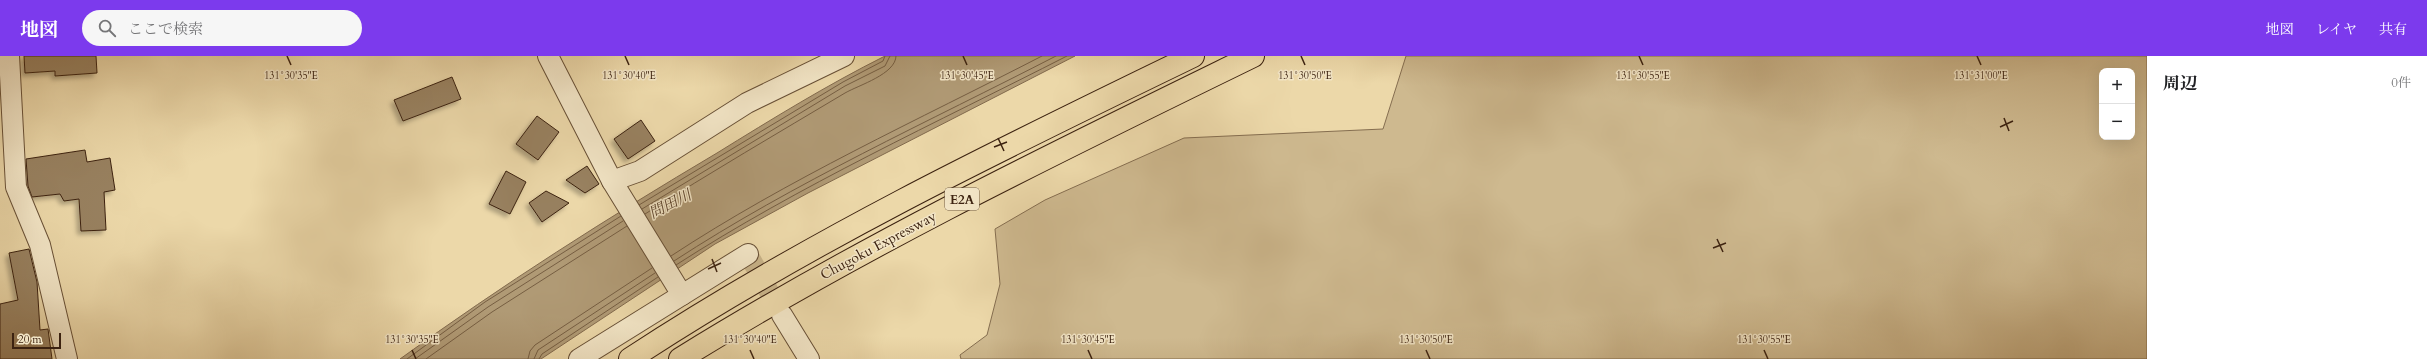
<!DOCTYPE html>
<html lang="ja">
<head>
<meta charset="utf-8">
<style>
	body { margin:0; font-family:Cardo,"Noto Serif JP",serif; background:#f6f6f6; color:#202124 }
	.controls { position:absolute; right:12px; top:12px; display:grid; overflow:hidden; border-radius:8px; box-shadow:0 4px 16px #0002 }
	.controls button { width:36px; height:36px; display:grid; place-items:center; padding:0; border:0; border-bottom:1px solid #e0e0e0; background:#fff; color:#202124; font:20px sans-serif }
	.scale { position:absolute; left:12px; bottom:10px; width:49px; box-sizing:border-box; padding-left:4px; border:2px solid #3c2210; border-top:0; font-size:11px; line-height:14px; white-space:nowrap; color:#3c2210; -webkit-text-stroke:3px #f3e6c7; paint-order:stroke }
	.list { margin:0; padding:0; list-style:none }
	h2 { display:flex; justify-content:space-between; align-items:center; height:52px; margin:0; padding:0 16px; font-size:17px }
	h2 small { font-size:13px; font-weight:400; color:#757577 }
	.icon { flex:none; width:22px; height:22px; fill:none; stroke:currentColor; stroke-width:2; stroke-linecap:round; stroke-linejoin:round }
	.map { position:relative; flex:none; width:2147px; height:303px; overflow:hidden }
	header { display:flex; align-items:center; gap:24px; box-sizing:border-box; height:56px; padding:0 20px; background:#7c3aed; color:#fff }
	header strong { font-size:19px }
	nav { display:flex; gap:22px; margin-inline-start:auto; font-size:14px }
	.search { width:280px; height:36px; background:#f6f6f6; display:flex; align-items:center; gap:10px; box-sizing:border-box; padding:0 14px; border-radius:22px; color:#757577; font-size:15px }
	main { display:flex }
	aside { flex:1; background:#fff }
	.map>svg:first-child { display:block }
	.green { fill:#ceb98f; stroke:#856e50; fill-rule:evenodd }
	.water { fill:#b09a75; stroke:#826a4d }
	.lines { fill:none; stroke-linecap:round; stroke-linejoin:round }
	.shore { stroke:#765e42; stroke-width:1 }
	.building { fill:#988160; stroke:#3c2210; filter:url(#shadow) }
	.minor-tunnel { stroke:#c9b48a; stroke-width:20; stroke-dasharray:20 10; stroke-linecap:butt }
	.minor-casing { stroke:#685036; stroke-width:22 }
	.highway-casing { stroke:#3c2210; stroke-width:24 }
	.minor { stroke:#f3e6c7; stroke-width:20 }
	.highway { stroke:#ecd8a9; stroke-width:22 }
	.ticks { fill:none; stroke:#3c2210; stroke-width:1.5 }
	.labels { text-anchor:middle; stroke-width:3; stroke-linejoin:round; paint-order:stroke }
	.shield { fill:#f3e6c7; stroke:#735d47; stroke-width:1 }
	.shield-label { font-size:13px; font-weight:bold; fill:#3c2210 }
	.street-label { font-size:14px; fill:#3c2210; stroke:#f3e6c7 }
	.water-label { font-size:15px; font-style:italic; fill:#5f462e; stroke:#f3e6c7 }
	.ticks-label { font-size:10px; text-anchor:middle; fill:#3c2210; stroke:#f3e6c7; stroke-width:3; stroke-linejoin:round; paint-order:stroke }
</style>
</head>
<body>
<header>
<strong>地図</strong>
<div class="search"><svg class="icon" aria-label="search" viewBox="0 0 24 24"><circle cx="10" cy="10" r="6"/><path d="M15 15l6 6"/></svg>ここで検索</div>
<nav><a>地図</a><a>レイヤ</a><a>共有</a></nav>
</header>
<main>
<div class="map">
<svg width="2147" height="303" viewBox="0 0 2147 303">
	<defs>
		<filter id="shadow"><feDropShadow dx="-3.5" dy="3.5" stdDeviation="2" flood-color="#0004"/></filter>
	</defs>
	<rect width="100%" height="100%" fill="#ecd8a9"/>
	<filter id="stains"><feTurbulence type="fractalNoise" baseFrequency=".005" numOctaves="4"/><feColorMatrix values="0 0 0 0 .2 0 0 0 0 .09 0 0 0 0 .02 0 0 0 .5 -.17"/></filter>
	<radialGradient id="worn" r=".72"><stop offset=".6" stop-color="#630" stop-opacity="0"/><stop offset="1" stop-color="#630" stop-opacity=".3"/></radialGradient>
	<path class="green" d="M1406 0H2147V303H961L960 299 987 279 1000 228 995 173 1045 144 1184 82 1383 73ZM2102 15H2132V81H2102Z"/>
	<path class="water" d="M885 0H1075L808 137 715 188 541 303H400C502 229 609 161 717 97 772 63 827 29 885 0Z"/>
	<g class="lines">
		<g class="shore">
			<polyline points="639,149 843,26 883,5 885,0"/>
			<polyline points="642,153 845,30 885,10 890,0"/>
			<path d="M645 158C711 116 778 77 845 37 859 29 896 18 896 0"/>
			<path d="M671 200C788 123 918 64 1042 0"/>
			<path d="M674 205C795 126 928 66 1056 0"/>
			<path d="M676 209C800 129 936 67 1067 0"/>
			<polyline points="407,303 485,246 621,160"/>
			<polyline points="415,303 488,251 623,165"/>
			<polyline points="426,303 492,256 627,170"/>
			<polyline points="528,303 530,295 535,289 652,212"/>
			<polyline points="534,303 538,294 655,217"/>
			<polyline points="539,303 542,298 658,221"/>
		</g>
	</g>
	<g class="building">
		<polygon points="24,0 96,0 97,17 55,20 55,15 25,17"/>
		<polygon points="452,21 461,43 403,65 394,44"/>
		<polygon points="537,60 559,76 538,104 516,88"/>
		<polygon points="641,64 655,85 628,103 614,83"/>
		<polygon points="85,94 87,106 110,102 115,134 104,136 106,174 81,175 79,143 64,145 60,138 32,141 28,130 26,103"/>
		<polygon points="587,110 599,128 585,137 566,124"/>
		<polygon points="506,115 526,126 510,158 489,148"/>
		<polygon points="546,135 569,147 542,166 529,147"/>
		<polygon points="29,193 37,226 40,274 48,273 52,303 0,303 0,248 18,244 9,197"/>
	</g>
	<g class="lines">
		<polyline class="minor-tunnel" points="748,198 782,259"/>
		<defs>
			<g id="minor">
				<polyline points="9,0 16,131 40,189 67,303"/>
				<polyline points="548,0 612,125 682,239 748,198"/>
				<polyline points="612,125 640,115 747,47 844,0"/>
				<polyline points="782,259 809,303"/>
				<polyline points="579,303 682,239"/>
			</g>
			<g id="highway">
				<path d="M630 303C808 186 1001 93 1193 0"/>
				<path d="M680 303C864 189 1059 95 1253 0"/>
			</g>
		</defs>
		<use href="#minor" class="minor-casing"/>
		<use href="#highway" class="highway-casing"/>
		<use href="#minor" class="minor"/>
		<use href="#highway" class="highway"/>
	</g>
	<path class="ticks" d="M287 0 291 9M625 0 629 9M963 0 967 9M1301 0 1305 9M1639 0 1643 9M1977 0 1981 9M2004 62 2009 75M2000 71 2013 65M998 82 1004 95M994 91 1007 86M1717 183 1723 196M1713 192 1726 187M712 203 717 216M708 213 721 207M412 294 416 303M750 294 754 303M1088 294 1092 303M1426 294 1430 303M1764 294 1768 303"/>
	<g class="labels">
		<rect class="shield" x="945" y="132" width="34" height="22" rx="3"/>
		<g class="shield-label">
			<text x="962" y="148">E2A</text>
		</g>
		<g class="street-label">
			<text transform="translate(878 189) rotate(-28)" y="5">Chugoku Expressway</text>
		</g>
		<g class="water-label">
			<text transform="translate(670 148) rotate(-27)" y="5">問田川</text>
		</g>
	</g>
	<g class="ticks-label">
		<text x="291" y="23">131°30'35"E</text>
		<text x="629" y="23">131°30'40"E</text>
		<text x="967" y="23">131°30'45"E</text>
		<text x="1305" y="23">131°30'50"E</text>
		<text x="1643" y="23">131°30'55"E</text>
		<text x="1981" y="23">131°31'00"E</text>
		<text x="412" y="287">131°30'35"E</text>
		<text x="750" y="287">131°30'40"E</text>
		<text x="1088" y="287">131°30'45"E</text>
		<text x="1426" y="287">131°30'50"E</text>
		<text x="1764" y="287">131°30'55"E</text>
	</g>
	<rect width="100%" height="100%" filter="url(#stains)"/>
	<rect width="100%" height="100%" fill="url(#worn)"/>
</svg>
<div class="controls">
<button>+</button>
<button>−</button>
</div>
<div class="scale">20 m</div>
</div>
<aside>
<h2>周辺<small>0件</small></h2>
<ul class="list">
</ul>
</aside>
</main>
</body>
</html>
